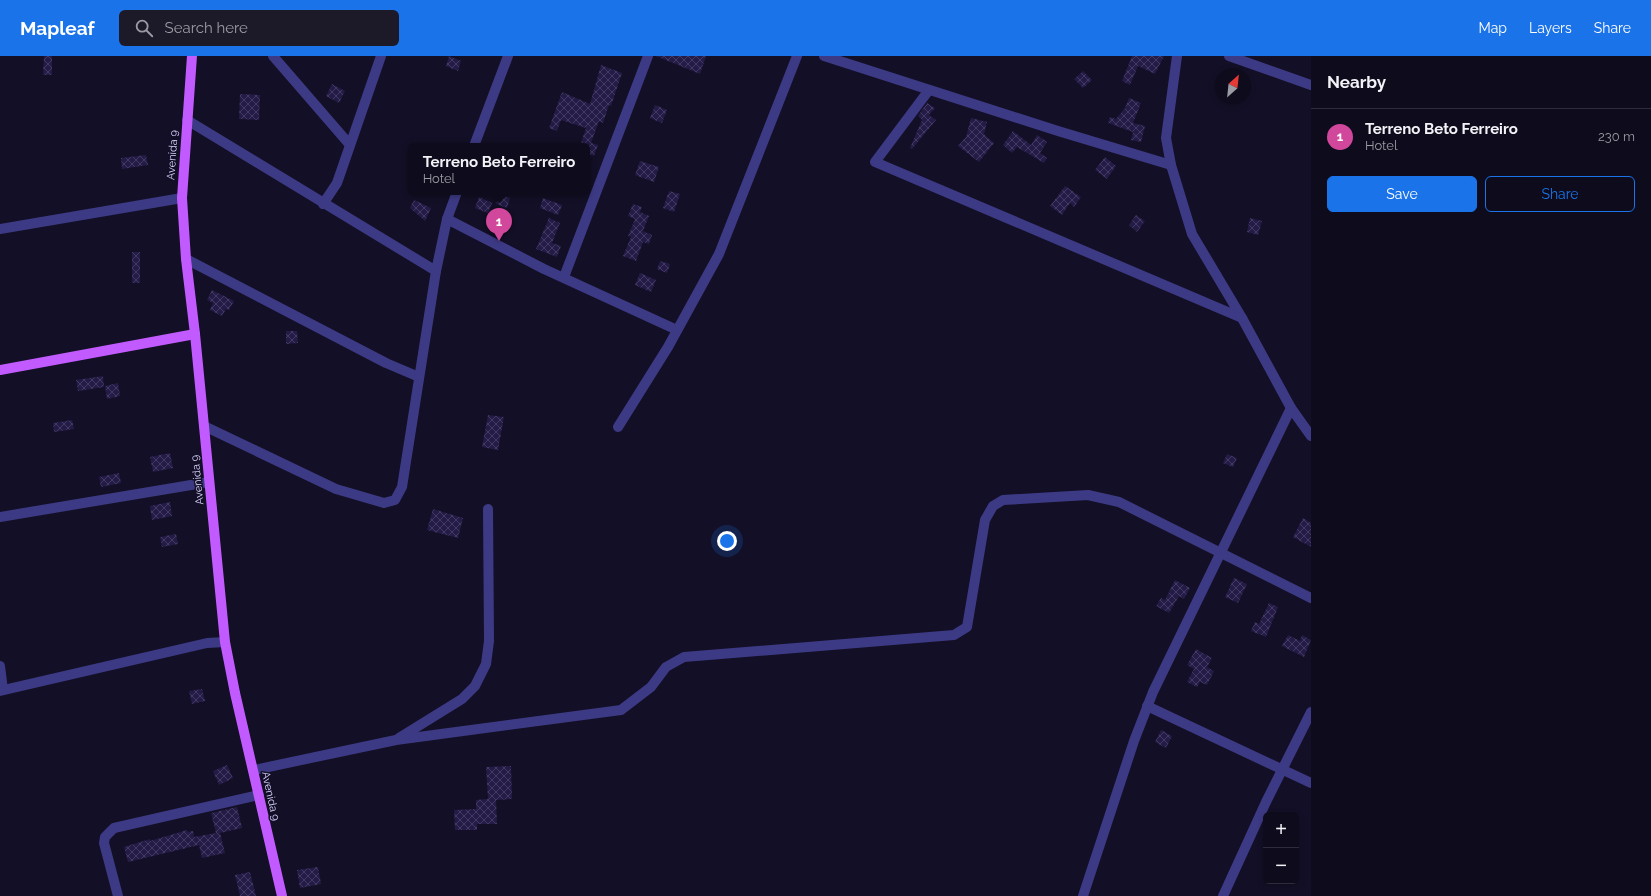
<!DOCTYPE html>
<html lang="en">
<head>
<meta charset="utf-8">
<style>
	body { margin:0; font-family:Raleway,sans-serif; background:#1c1929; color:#f1f3f6 }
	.controls { position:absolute; right:12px; bottom:12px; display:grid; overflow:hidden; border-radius:6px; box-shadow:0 2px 6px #0003 }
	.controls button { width:36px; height:36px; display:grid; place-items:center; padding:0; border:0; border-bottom:1px solid #2e2b3b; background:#0e0b1c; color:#f1f3f6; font:20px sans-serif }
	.compass { position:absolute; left:1215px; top:12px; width:36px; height:36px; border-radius:50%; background:#0e0b1c; box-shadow:0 2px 6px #0003; rotate:27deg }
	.you { position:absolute; left:727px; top:485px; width:14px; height:14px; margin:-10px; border:3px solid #fff; border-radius:50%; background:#1a73e8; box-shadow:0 0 0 6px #1a73e833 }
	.badge { display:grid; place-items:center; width:26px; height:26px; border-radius:50%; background:#1a73e8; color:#fff; font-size:13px; font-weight:700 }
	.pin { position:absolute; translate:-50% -33px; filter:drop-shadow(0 1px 2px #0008) }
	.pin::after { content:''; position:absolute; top:21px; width:14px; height:12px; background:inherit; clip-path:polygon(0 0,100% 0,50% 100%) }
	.popup { position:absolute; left:408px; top:87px; width:182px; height:52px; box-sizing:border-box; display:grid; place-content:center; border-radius:6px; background:#0e0b1c; filter:drop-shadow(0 1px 3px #0005); font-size:13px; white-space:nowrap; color:#9b9ba3 }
	.popup b { font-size:15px; color:#f1f3f6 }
	.popup::after { content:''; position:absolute; left:50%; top:100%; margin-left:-8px; border:8px solid transparent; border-top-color:#0e0b1c }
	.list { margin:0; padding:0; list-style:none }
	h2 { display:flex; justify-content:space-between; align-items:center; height:52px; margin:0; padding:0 16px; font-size:17px }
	h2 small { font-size:13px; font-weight:400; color:#9b9ba3 }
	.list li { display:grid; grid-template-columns:26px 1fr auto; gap:12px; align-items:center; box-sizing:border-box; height:56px; padding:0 16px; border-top:1px solid #2e2b3b }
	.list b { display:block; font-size:15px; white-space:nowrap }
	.list p { margin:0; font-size:13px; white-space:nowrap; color:#9b9ba3 }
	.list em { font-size:13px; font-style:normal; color:#9b9ba3 }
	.actions { display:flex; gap:8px; padding:12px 16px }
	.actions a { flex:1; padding:9px 0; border:1px solid #1a73e8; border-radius:6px; text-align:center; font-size:14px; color:#1a73e8 }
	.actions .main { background:#1a73e8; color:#fff }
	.icon { flex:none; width:22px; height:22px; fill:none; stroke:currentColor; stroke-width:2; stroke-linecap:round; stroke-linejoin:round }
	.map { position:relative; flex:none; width:1311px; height:840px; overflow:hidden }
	header { display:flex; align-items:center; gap:24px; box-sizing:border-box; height:56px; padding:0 20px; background:#1a73e8; color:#fff }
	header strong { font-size:19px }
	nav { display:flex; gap:22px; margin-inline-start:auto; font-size:14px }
	.search { width:280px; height:36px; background:#1c1929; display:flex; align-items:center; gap:10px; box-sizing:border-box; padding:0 14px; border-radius:6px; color:#9b9ba3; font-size:15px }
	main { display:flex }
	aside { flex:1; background:#0e0b1c }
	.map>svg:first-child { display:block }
	.building { fill:url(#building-cross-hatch) }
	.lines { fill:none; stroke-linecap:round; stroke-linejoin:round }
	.minor { stroke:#3d3a85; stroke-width:10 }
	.major { stroke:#c25bff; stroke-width:10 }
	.labels { text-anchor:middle; stroke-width:3; stroke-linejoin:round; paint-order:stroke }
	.street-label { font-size:11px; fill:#d9d4ff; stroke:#130f26 }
</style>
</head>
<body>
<header>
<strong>Mapleaf</strong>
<div class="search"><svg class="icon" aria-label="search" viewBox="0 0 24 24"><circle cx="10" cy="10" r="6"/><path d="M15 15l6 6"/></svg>Search here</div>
<nav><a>Map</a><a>Layers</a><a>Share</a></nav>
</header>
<main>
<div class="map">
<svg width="1311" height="840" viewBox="0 0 1311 840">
	<defs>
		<pattern id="building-cross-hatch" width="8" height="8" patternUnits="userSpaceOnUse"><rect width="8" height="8" fill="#241b47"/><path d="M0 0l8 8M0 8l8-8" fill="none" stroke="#433b63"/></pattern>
	</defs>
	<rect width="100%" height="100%" fill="#130f26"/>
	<g class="building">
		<polygon points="44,0 52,0 52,19 43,19"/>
		<polygon points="449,0 461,5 458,15 446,10"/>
		<polygon points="656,0 706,0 700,18"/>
		<polygon points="1132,0 1164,0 1155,18 1138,10 1130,29 1122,25"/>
		<polygon points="601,9 622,17 611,50 609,49 603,67 599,65 591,87 598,89 594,100 587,98 587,90 580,90 586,72 561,64 557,75 549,72 562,36 590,48"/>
		<polygon points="1083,15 1092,24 1083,32 1074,23"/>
		<polygon points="332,28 345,35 339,47 326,40"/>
		<polygon points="240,38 260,39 259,64 239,63"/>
		<polygon points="1129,42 1141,47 1133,67 1145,70 1141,86 1131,84 1133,76 1108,67 1110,61 1116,63 1125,52"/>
		<polygon points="927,47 935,52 929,59 936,64 912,93 910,92 922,64 918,60"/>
		<polygon points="655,49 667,54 662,67 650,62"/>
		<polygon points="971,62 987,66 984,78 994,87 979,106 958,90 966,81"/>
		<polygon points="1013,75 1031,89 1037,79 1047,86 1040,97 1047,102 1044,107 1017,91 1012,97 1003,89"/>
		<polygon points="146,99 148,109 122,113 121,102"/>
		<polygon points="1105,101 1116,110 1107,123 1095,114"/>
		<polygon points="640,105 659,111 654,126 635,119"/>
		<polygon points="1065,130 1081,141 1074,151 1070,147 1062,159 1050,150"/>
		<polygon points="669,135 680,138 674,156 663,152"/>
		<polygon points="500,139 510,142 507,152 496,148"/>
		<polygon points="479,141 492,147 488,157 475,152"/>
		<polygon points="543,142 562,149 558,159 540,152"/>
		<polygon points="414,144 431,152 425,165 410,152"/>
		<polygon points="633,148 642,151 640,156 649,160 643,175 652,179 649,188 643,186 636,205 623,200 631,181 628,180 635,163 628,160"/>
		<polygon points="1136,159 1145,165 1137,176 1129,169"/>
		<polygon points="549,162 560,167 552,187 561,190 557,201 536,193"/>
		<polygon points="1250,162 1262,165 1258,179 1247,176"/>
		<rect x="132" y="196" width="8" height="31"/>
		<polygon points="660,205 670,208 667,217 657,213"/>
		<polygon points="640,217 656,224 651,236 635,229"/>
		<polygon points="212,234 234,245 229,254 226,253 222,260 210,254 213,247 207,244"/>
		<polygon points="286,275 297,275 298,287 286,288"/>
		<polygon points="103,320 104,331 78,335 76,324"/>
		<polygon points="118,327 120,340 107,343 105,330"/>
		<polygon points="488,359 504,361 498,394 482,391"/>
		<polygon points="72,364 74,373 54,376 53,367"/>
		<polygon points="170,397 173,412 153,416 150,401"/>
		<polygon points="1227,398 1237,402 1233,411 1223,407"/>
		<polygon points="119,417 121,427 101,431 99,421"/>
		<polygon points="170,446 172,460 152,464 150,450"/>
		<polygon points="433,453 463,462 458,482 427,474"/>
		<polygon points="1303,462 1311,467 1311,491 1293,481"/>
		<polygon points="176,478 178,488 162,491 160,481"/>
		<polygon points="1234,522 1247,528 1238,547 1225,541"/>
		<polygon points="1175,524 1190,532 1184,543 1179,540 1169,557 1156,550 1161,542 1165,544"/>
		<polygon points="1269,547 1278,551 1266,581 1251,575 1255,566 1259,568"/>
		<polygon points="1288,579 1300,585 1302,579 1311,584 1304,601 1282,590"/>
		<polygon points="1196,593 1212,602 1207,611 1214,615 1207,629 1200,626 1197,631 1187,626 1194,613 1187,609"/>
		<polygon points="202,633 205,645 192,648 189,635"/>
		<polygon points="1161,674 1172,680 1166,692 1155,686"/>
		<polygon points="227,709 233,722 219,729 213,715"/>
		<polygon points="511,710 512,743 496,744 497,768 477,768 477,774 455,774 454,754 476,753 476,744 488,743 486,711"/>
		<polygon points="237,751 242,772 220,777 225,797 202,802 199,789 128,806 124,791 150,783 150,785 187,774 188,776 193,775 194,781 216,777 211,757"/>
		<polygon points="318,811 321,828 300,832 297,814"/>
		<polygon points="250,816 256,840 240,840 235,819"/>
	</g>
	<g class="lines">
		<g class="minor">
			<polyline points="273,0 350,89"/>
			<polyline points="824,0 1058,75 1171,109"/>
			<polyline points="1177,0 1166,82 1171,109 1192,178 1242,262 1291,352 1311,380"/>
			<polyline points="1229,0 1311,29"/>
			<polyline points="929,34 875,106 1242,262"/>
			<polyline points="187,64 436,215"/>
			<polyline points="474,90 508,0"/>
			<polyline points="323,148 337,127 381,0"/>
			<polyline points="447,163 544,213 677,274"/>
			<polyline points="0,173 182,142"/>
			<polyline points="186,203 386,307 419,321"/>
			<polyline points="564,221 648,0"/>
			<polyline points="204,370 336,433 384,447 395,444 402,431 436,215 447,163 457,136"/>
			<polyline points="618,371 668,291 719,198 797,0"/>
			<polyline points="0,461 209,426"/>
			<polyline points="0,610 3,634"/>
			<polyline points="0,635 207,587 225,586"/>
			<polyline points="1147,650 1311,727"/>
			<polyline points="399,682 462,643 475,630 486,608 489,585 488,453"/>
			<polyline points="254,714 396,684 621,654 651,631 666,611 684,601 954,579 967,571 985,464 993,450 1003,444 1088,439 1119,446 1311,542"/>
			<polyline points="118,840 104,787 105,781 114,772 259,739"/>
			<polyline points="1083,840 1134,685 1153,636 1291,352"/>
			<polyline points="1223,840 1266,746 1311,656"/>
		</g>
		<g class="major">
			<polyline points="192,0 182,142 186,203 195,278 225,586 235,637 282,840"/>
			<polyline points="0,314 195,278"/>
		</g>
	</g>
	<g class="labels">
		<g class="street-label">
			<text transform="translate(172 99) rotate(-86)" y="4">Avenida 9</text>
			<text transform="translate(197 424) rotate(-96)" y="4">Avenida 9</text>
			<text transform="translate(271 740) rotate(78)" y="4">Avenida 9</text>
		</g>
	</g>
</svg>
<div class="controls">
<button>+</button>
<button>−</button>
</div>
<svg class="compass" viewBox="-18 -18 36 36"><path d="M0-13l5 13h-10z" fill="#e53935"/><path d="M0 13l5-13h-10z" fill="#9b9ba3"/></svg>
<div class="you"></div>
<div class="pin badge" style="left:499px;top:185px;background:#d1479c">1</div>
<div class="popup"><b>Terreno Beto Ferreiro</b>Hotel</div>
</div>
<aside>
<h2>Nearby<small></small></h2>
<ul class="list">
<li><span class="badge" style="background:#d1479c">1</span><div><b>Terreno Beto Ferreiro</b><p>Hotel</p></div><em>230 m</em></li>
</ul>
<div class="actions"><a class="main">Save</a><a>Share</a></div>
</aside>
</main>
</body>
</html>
